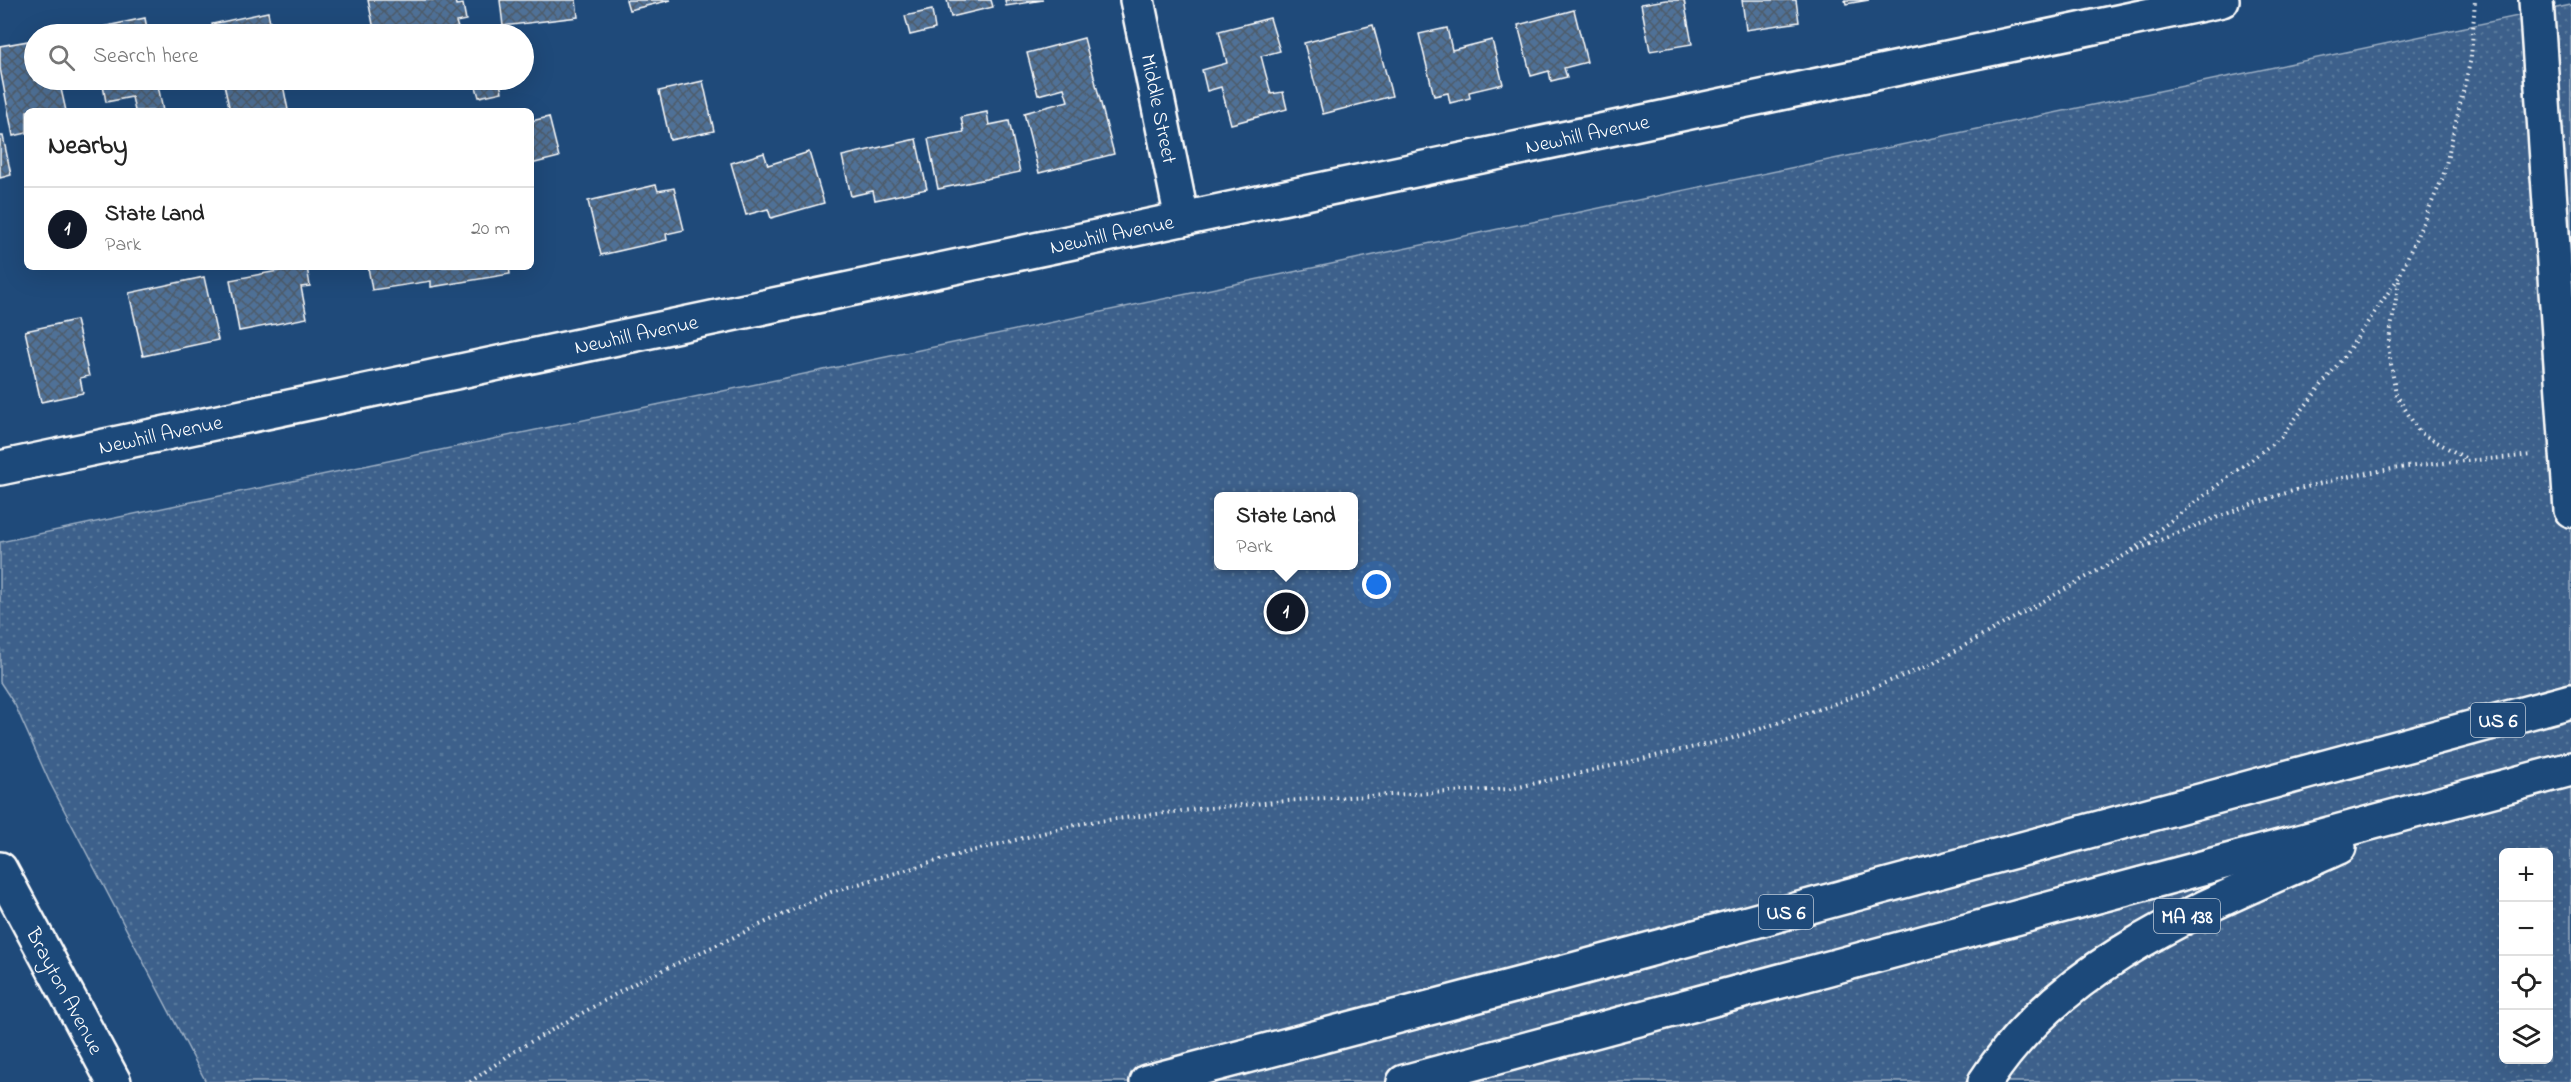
<!DOCTYPE html>
<html lang="en">
<head>
<meta charset="utf-8">
<style>
	body { margin:0; font-family:"Indie Flower",sans-serif; background:#f2f2f2; color:#222 }
	.controls { position:absolute; right:18px; bottom:18px; display:grid; overflow:hidden; border-radius:9px; box-shadow:0 6px 24px #0002 }
	.controls button { width:54px; height:54px; display:grid; place-items:center; padding:0; border:0; border-bottom:2px solid #e0e0e0; background:#fff; color:#222; font:30px sans-serif }
	.you { position:absolute; left:1377px; top:585px; width:21px; height:21px; margin:-15px; border:4px solid #fff; border-radius:50%; background:#1a73e8; box-shadow:0 0 0 9px #1a73e833 }
	.badge { display:grid; place-items:center; width:39px; height:39px; border-radius:50%; background:#111827; color:#fff; font-size:20px; font-weight:700 }
	.pin { position:absolute; translate:-50% -50%; border:3px solid #fff; box-shadow:0 2px 6px #0006 }
	.popup { position:absolute; left:1214px; top:492px; width:144px; height:78px; box-sizing:border-box; display:grid; place-content:center; border-radius:9px; background:#fff; filter:drop-shadow(0 2px 4px #0005); font-size:20px; white-space:nowrap; color:#767676 }
	.popup b { font-size:22px; color:#222 }
	.popup::after { content:''; position:absolute; left:50%; top:100%; margin-left:-12px; border:12px solid transparent; border-top-color:#fff }
	.list { margin:0; padding:0; list-style:none }
	h2 { display:flex; justify-content:space-between; align-items:center; height:78px; margin:0; padding:0 24px; font-size:26px }
	h2 small { font-size:20px; font-weight:400; color:#767676 }
	.list li { display:grid; grid-template-columns:39px 1fr auto; gap:18px; align-items:center; box-sizing:border-box; height:84px; padding:0 24px; border-top:2px solid #e0e0e0 }
	.list b { display:block; font-size:22px; white-space:nowrap }
	.list p { margin:0; font-size:20px; white-space:nowrap; color:#767676 }
	.list em { font-size:20px; font-style:normal; color:#767676 }
	.icon { flex:none; width:33px; height:33px; fill:none; stroke:currentColor; stroke-width:2; stroke-linecap:round; stroke-linejoin:round }
	.map { position:relative; flex:none; width:2571px; height:1082px; overflow:hidden }
	.search { position:absolute; background:#fff; box-shadow:0 6px 24px #0002; left:24px; top:24px; width:510px; height:66px; display:flex; align-items:center; gap:15px; box-sizing:border-box; padding:0 21px; border-radius:33px; color:#767676; font-size:22px }
	.panel { position:absolute; background:#fff; box-shadow:0 6px 24px #0002; left:24px; top:108px; width:510px; height:162px; border-radius:9px }
	.map>svg:first-child { display:block }
	.park { fill:url(#park-dots); stroke:#9eb0c5; stroke-width:1.5; fill-rule:evenodd }
	.building { fill:url(#building-cross-hatch); stroke:#fff; stroke-width:1.5 }
	.lines { fill:none; stroke-linecap:round; stroke-linejoin:round }
	.minor-casing { stroke:#fff; stroke-width:38 }
	.major-casing { stroke:#fff; stroke-width:38 }
	.path { stroke:#fff; stroke-width:4; stroke-dasharray:1.5 4.5; stroke-linecap:butt }
	.minor { stroke:#1f4a7a; stroke-width:33 }
	.major { stroke:#1f4a7a; stroke-width:33 }
	.labels { text-anchor:middle; stroke-width:4.5; stroke-linejoin:round; paint-order:stroke }
	.shield { fill:#1f4a7a; stroke:#bcc9d7; stroke-width:1.5 }
	.shield-label { font-size:20px; font-weight:bold; fill:#fff }
	.street-label { font-size:21px; fill:#fff; stroke:#1f4a7a }
</style>
</head>
<body>
<div class="map">
<svg width="2571" height="1082" viewBox="0 0 2571 1082">
	<defs>
		<pattern id="park-dots" width="8" height="8" patternUnits="userSpaceOnUse" patternTransform="scale(1.5)"><rect width="8" height="8" fill="#3c618b"/><path d="M2 2h.1M6 6h.1" fill="none" stroke="#59799c" stroke-width="1.8" stroke-linecap="round"/></pattern>
		<pattern id="building-cross-hatch" width="8" height="8" patternUnits="userSpaceOnUse" patternTransform="scale(1.5)"><rect width="8" height="8" fill="#507197"/><path d="M0 0l8 8M0 8l8-8" fill="none" stroke="#4e5b6a"/></pattern>
	</defs>
	<rect width="100%" height="100%" fill="#1f4a7a"/>
	<filter id="ink" filterUnits="userSpaceOnUse"><feTurbulence type="fractalNoise" baseFrequency=".0167" numOctaves="2"/><feDisplacementMap in="SourceGraphic" scale="12" xChannelSelector="R" yChannelSelector="G"/><feConvolveMatrix kernelMatrix="1 2 1 2 8 2 1 2 1" color-interpolation-filters="sRGB"/></filter>
	<g filter="url(#ink)">
		<path class="park" d="M2571 5V1082H206L49 781 15 705 0 682V542ZM1218 496H1354V566H1218ZM2504 852H2548V1060H2504Z"/>
		<g class="building">
			<polygon points="368,0 455,0 456,5 463,4 466,20 456,22 458,28 424,34 375,34"/>
			<polygon points="500,0 576,0 578,17 503,26"/>
			<polygon points="626,0 671,0 629,10"/>
			<polygon points="947,0 991,0 993,7 951,17"/>
			<polygon points="1005,0 1043,0 1006,6"/>
			<polygon points="1666,0 1684,0 1692,44 1650,51 1641,4"/>
			<polygon points="1742,0 1796,0 1799,22 1746,30"/>
			<polygon points="1845,0 1869,0 1846,4"/>
			<polygon points="932,10 935,29 910,35 905,16"/>
			<polygon points="1574,10 1587,62 1564,68 1567,77 1551,81 1549,71 1531,76 1518,25"/>
			<polygon points="268,12 272,34 214,34 212,24"/>
			<polygon points="145,18 148,34 93,34 92,29"/>
			<polygon points="1270,18 1280,51 1261,56 1271,94 1283,92 1287,109 1231,124 1221,87 1207,91 1202,70 1227,63 1219,31"/>
			<polygon points="1373,25 1392,96 1323,114 1304,43"/>
			<polygon points="1447,28 1452,50 1492,40 1503,84 1469,92 1470,98 1450,103 1448,93 1434,96 1419,34"/>
			<polygon points="1084,38 1114,154 1039,173 1024,113 1068,101 1064,88 1038,95 1027,53"/>
			<polygon points="34,40 34,80 59,80 66,111 27,111 27,133 13,136 0,68 0,46"/>
			<polygon points="102,80 157,80 163,111 135,111 132,97 106,102"/>
			<polygon points="223,80 282,80 288,110 230,111"/>
			<polygon points="474,80 499,80 502,92 479,97"/>
			<polygon points="703,81 714,131 670,140 659,91"/>
			<polygon points="987,112 989,125 1009,121 1020,172 938,189 928,139 964,132 961,117"/>
			<polygon points="549,117 559,157 531,164 531,121"/>
			<polygon points="0,136 3,136 11,175 0,178"/>
			<polygon points="916,139 927,189 875,200 873,191 851,196 842,156"/>
			<polygon points="809,152 824,203 771,218 768,209 746,215 731,163 764,153 768,165"/>
			<polygon points="656,185 658,191 674,188 684,230 666,234 667,240 601,255 588,201"/>
			<polygon points="299,267 307,267 310,286 301,287 307,318 239,331 230,280"/>
			<polygon points="368,267 509,267 510,274 431,287 431,281 372,290"/>
			<polygon points="204,277 218,340 143,356 129,293"/>
			<polygon points="76,320 89,376 80,378 83,393 41,402 25,331"/>
		</g>
		<g class="lines">
			<defs>
				<g id="minor">
					<path id="s1" d="M1137 0 1182 219"/>
					<path id="s2" d="M0 468 2222 0"/>
				</g>
				<g id="major">
					<polyline points="2536,0 2571,510"/>
					<path id="s3" d="M0 869 114 1082"/>
					<polyline points="1147,1082 1536,980 2571,701"/>
					<polyline points="1404,1082 2571,769"/>
					<path d="M1985 1082C2065 957 2211 905 2339 847"/>
				</g>
			</defs>
			<use href="#minor" class="minor-casing"/>
			<use href="#major" class="major-casing"/>
			<g class="path">
				<polyline points="2399,281 2388,346 2396,394 2419,432 2467,459"/>
				<path d="M2133 551C2208 521 2283 488 2363 474 2419 463 2475 461 2532 455"/>
				<polyline points="470,1082 518,1049 641,980 831,892 964,853 1083,823 1198,809 1309,799 1510,789 1730,739 1834,704 1934,663 2127,554 2281,437 2345,355 2399,277 2443,177 2471,58 2475,0"/>
			</g>
			<use href="#minor" class="minor"/>
			<use href="#major" class="major"/>
		</g>
	</g>
	<g class="labels">
		<g class="shield">
			<rect x="2471" y="703" width="54" height="34" rx="4.5"/>
			<rect x="1759" y="895" width="54" height="34" rx="4.5"/>
			<rect x="2154" y="899" width="66" height="34" rx="4.5"/>
		</g>
		<g class="shield-label">
			<text x="2498" y="727">US 6</text>
			<text x="1786" y="919">US 6</text>
			<text x="2187" y="923">MA 138</text>
		</g>
		<g class="street-label">
			<text dy="7" stroke="none"><textPath href="#s1" startOffset="111">Middle Street</textPath></text>
			<text dy="7" stroke="none"><textPath href="#s2" startOffset="1622">Newhill Avenue</textPath></text>
			<text dy="7" stroke="none"><textPath href="#s2" startOffset="1136">Newhill Avenue</textPath></text>
			<text dy="7" stroke="none"><textPath href="#s2" startOffset="650">Newhill Avenue</textPath></text>
			<text dy="7" stroke="none"><textPath href="#s2" startOffset="164">Newhill Avenue</textPath></text>
			<text dy="7" stroke="none"><textPath href="#s3" startOffset="138">Brayton Avenue</textPath></text>
		</g>
	</g>
</svg>
<div class="controls">
<button>+</button>
<button>−</button>
<button><svg class="icon" aria-label="locate" viewBox="0 0 24 24"><circle cx="12" cy="12" r="6"/><path d="M12 2v4M12 18v4M2 12h4M18 12h4"/></svg></button>
<button><svg class="icon" aria-label="layers" viewBox="0 0 24 24"><path d="M12 4l9 5-9 5-9-5zM3 14l9 5 9-5"/></svg></button>
</div>
<div class="you"></div>
<div class="pin badge" style="left:1286px;top:612px">1</div>
<div class="popup"><b>State Land</b>Park</div>
<div class="search"><svg class="icon" aria-label="search" viewBox="0 0 24 24"><circle cx="10" cy="10" r="6"/><path d="M15 15l6 6"/></svg>Search here</div>
<section class="panel">
<h2>Nearby<small></small></h2>
<ul class="list">
<li><span class="badge">1</span><div><b>State Land</b><p>Park</p></div><em>20 m</em></li>
</ul>
</section>
</div>
</body>
</html>
